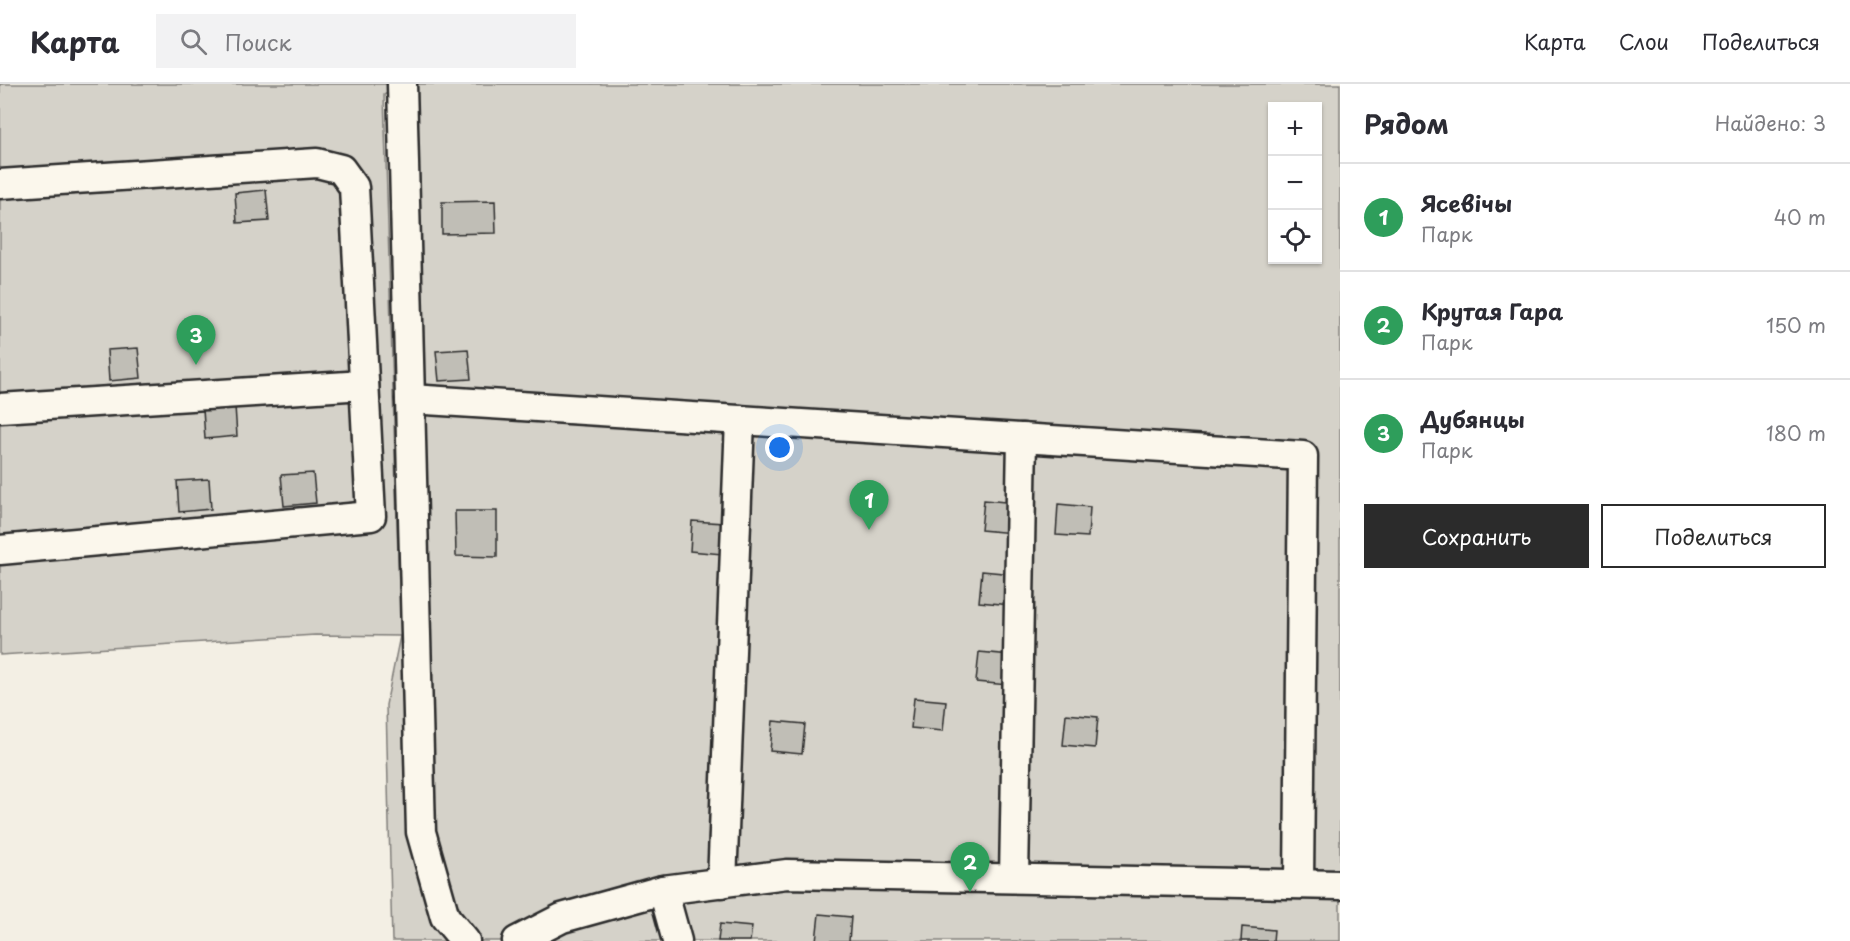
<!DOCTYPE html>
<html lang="ru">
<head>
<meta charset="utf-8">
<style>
	body { margin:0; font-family:"Playpen Sans",sans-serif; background:#f2f2f3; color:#2b2b33 }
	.controls { position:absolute; right:18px; top:18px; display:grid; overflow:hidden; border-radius:0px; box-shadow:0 2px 4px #0004 }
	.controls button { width:54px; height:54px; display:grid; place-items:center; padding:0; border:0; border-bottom:2px solid #e1e1e2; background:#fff; color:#2b2b33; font:30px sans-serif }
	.you { position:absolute; left:780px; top:364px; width:21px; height:21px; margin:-15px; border:4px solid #fff; border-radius:50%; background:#1a73e8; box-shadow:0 0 0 9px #1a73e833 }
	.badge { display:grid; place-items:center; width:39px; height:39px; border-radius:50%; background:#2b2b2b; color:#fff; font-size:20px; font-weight:700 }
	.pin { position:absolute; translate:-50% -50px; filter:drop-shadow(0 2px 3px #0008) }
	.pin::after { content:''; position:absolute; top:32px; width:21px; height:18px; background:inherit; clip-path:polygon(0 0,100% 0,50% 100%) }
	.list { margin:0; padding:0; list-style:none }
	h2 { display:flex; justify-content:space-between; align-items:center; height:78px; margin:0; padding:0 24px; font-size:26px }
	h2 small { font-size:20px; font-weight:400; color:#7c7c81 }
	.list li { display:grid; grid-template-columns:39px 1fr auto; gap:18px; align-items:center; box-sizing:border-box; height:108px; padding:0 24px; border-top:2px solid #e1e1e2 }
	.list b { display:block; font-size:22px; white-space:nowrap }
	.list p { margin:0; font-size:20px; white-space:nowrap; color:#7c7c81 }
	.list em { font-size:20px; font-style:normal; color:#7c7c81 }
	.actions { display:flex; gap:12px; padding:18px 24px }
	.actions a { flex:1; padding:14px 0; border:2px solid #2b2b2b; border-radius:0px; text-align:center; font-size:21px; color:#2b2b2b }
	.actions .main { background:#2b2b2b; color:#fff }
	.icon { flex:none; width:33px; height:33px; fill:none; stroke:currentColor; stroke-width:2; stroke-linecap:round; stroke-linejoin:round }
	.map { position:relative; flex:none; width:1340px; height:857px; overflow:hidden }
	header { display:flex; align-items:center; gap:36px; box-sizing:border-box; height:84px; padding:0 30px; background:#fff; border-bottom:2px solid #e1e1e2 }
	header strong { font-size:28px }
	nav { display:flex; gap:33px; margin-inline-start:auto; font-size:21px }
	.search { width:420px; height:54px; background:#f2f2f3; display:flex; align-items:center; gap:15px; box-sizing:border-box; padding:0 21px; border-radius:0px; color:#7c7c81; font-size:22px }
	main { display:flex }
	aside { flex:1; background:#fff }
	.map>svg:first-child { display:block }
	.green { fill:#d5d2c9; stroke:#807e7a; stroke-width:1.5; fill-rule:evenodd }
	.building { fill:#c0beb6; stroke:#2b2b2b; stroke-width:1.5 }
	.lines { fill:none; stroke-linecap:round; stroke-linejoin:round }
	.minor-casing { stroke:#2b2b2b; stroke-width:33 }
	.minor { stroke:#fbf7ec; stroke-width:28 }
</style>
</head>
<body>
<header>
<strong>Карта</strong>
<div class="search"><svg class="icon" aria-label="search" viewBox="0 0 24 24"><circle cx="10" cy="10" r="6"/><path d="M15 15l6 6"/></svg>Поиск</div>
<nav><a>Карта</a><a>Слои</a><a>Поделиться</a></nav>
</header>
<main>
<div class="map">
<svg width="1340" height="857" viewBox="0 0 1340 857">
	<rect width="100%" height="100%" fill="#f3efe4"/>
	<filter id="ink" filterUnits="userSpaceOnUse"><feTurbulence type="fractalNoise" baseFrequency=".0167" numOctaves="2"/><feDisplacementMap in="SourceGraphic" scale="12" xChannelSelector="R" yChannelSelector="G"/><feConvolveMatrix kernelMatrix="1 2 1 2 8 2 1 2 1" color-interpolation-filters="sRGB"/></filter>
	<g filter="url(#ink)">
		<path class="green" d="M0 0H1340V857H392L386 621 400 552 315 551 0 571ZM394 5 399 505 384 11ZM1272 22H1318V176H1272Z"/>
		<g class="building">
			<polygon points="266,106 269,137 237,139 235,109"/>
			<polygon points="495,117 496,149 442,150 442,118"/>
			<polygon points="138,264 141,294 109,297 107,266"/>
			<polygon points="468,265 471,295 439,297 436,267"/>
			<polygon points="235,322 237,352 205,355 203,325"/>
			<polygon points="313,389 316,419 284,422 281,391"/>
			<polygon points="209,395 211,425 179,428 177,397"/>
			<polygon points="984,416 1016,419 1013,449 981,446"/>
			<polygon points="1058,420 1090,423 1088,453 1056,451"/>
			<polygon points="455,427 497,427 497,473 456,472"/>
			<polygon points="692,437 724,439 722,470 690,467"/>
			<polygon points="982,487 1013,490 1011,521 979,518"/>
			<polygon points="979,568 1011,571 1008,601 976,598"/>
			<polygon points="914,614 946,617 943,647 911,644"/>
			<polygon points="1066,630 1098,633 1095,664 1063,661"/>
			<polygon points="773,637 805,640 802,670 770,667"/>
			<polygon points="819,830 851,833 849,857 816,857"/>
			<polygon points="720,840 752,843 750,857 718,857"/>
			<polygon points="1242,843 1274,846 1273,857 1241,857"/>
		</g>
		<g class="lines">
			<defs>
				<g id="minor">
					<polyline points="402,0 421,748 445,833 465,857"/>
					<polyline points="0,100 317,79 341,85 354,103 371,432 0,466"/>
					<polyline points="410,315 1303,372 1299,799"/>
					<polyline points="0,324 364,301"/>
					<polyline points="1014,794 1022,354"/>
					<polyline points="722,799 740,336"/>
					<polyline points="663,806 677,857"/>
					<polyline points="517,857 562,834 663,806 787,790 1340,801"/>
				</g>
			</defs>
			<use href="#minor" class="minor-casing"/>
			<use href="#minor" class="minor"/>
		</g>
	</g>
</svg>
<div class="controls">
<button>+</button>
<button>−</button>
<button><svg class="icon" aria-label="locate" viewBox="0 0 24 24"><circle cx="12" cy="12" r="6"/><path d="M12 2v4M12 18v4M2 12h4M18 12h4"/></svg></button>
</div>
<div class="you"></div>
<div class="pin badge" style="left:869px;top:446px;background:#2e9e5b">1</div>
<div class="pin badge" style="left:970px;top:808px;background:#2e9e5b">2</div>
<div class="pin badge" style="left:196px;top:281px;background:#2e9e5b">3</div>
</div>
<aside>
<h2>Рядом<small>Найдено: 3</small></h2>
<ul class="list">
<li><span class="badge" style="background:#2e9e5b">1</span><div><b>Ясевічы</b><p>Парк</p></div><em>40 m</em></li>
<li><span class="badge" style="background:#2e9e5b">2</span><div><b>Крутая Гара</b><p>Парк</p></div><em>150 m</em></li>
<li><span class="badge" style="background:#2e9e5b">3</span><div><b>Дубянцы</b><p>Парк</p></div><em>180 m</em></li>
</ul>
<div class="actions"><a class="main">Сохранить</a><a>Поделиться</a></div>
</aside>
</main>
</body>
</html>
